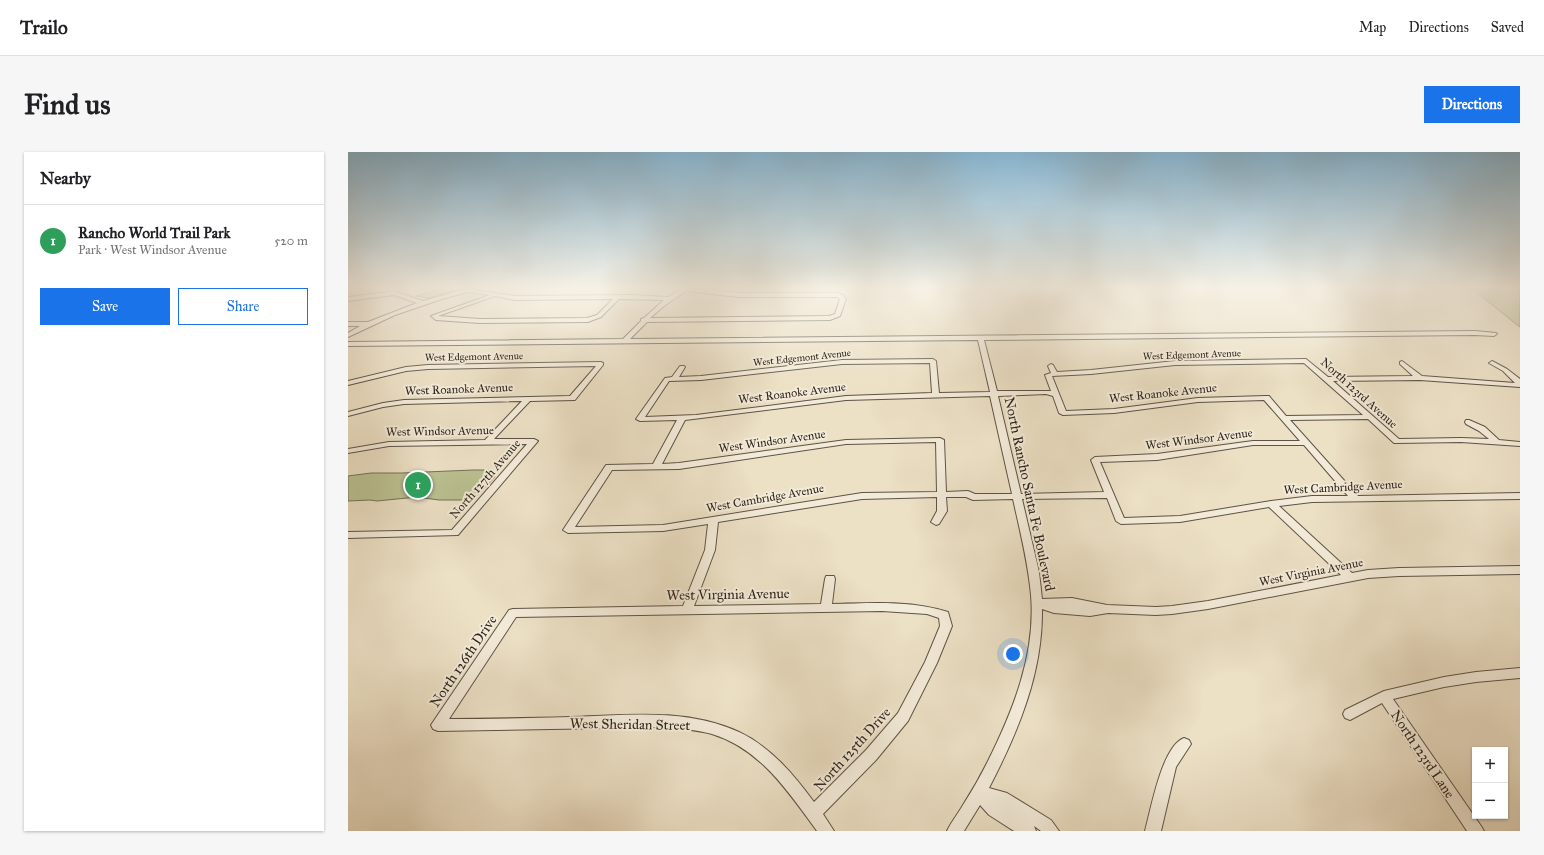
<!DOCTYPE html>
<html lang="en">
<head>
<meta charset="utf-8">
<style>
	body { margin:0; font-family:"IM FELL Great Primer",serif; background:#f6f6f6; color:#202124 }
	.controls { position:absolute; right:12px; bottom:12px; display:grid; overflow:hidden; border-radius:0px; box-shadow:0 1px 3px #0004 }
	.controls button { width:36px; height:36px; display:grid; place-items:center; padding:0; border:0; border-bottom:1px solid #e0e0e0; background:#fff; color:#202124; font:20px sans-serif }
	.you { position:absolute; left:665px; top:502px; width:14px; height:14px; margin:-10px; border:3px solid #fff; border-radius:50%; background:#1a73e8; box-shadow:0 0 0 6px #1a73e833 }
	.badge { display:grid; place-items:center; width:26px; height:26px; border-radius:50%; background:#1a73e8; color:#fff; font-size:13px; font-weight:700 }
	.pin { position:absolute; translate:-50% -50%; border:2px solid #fff; box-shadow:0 1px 4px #0006 }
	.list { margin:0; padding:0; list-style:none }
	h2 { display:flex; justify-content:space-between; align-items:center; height:52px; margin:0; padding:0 16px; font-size:17px }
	h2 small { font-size:13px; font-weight:400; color:#757577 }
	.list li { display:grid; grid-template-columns:26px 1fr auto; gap:12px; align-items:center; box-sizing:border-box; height:72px; padding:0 16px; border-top:1px solid #e0e0e0 }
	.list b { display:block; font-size:15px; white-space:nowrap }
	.list p { margin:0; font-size:13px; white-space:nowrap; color:#757577 }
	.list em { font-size:13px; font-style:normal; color:#757577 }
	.actions { display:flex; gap:8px; padding:12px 16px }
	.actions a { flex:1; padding:9px 0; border:1px solid #1a73e8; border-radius:0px; text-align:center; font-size:14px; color:#1a73e8 }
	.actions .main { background:#1a73e8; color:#fff }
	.map { position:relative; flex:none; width:1172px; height:679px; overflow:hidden; border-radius:0px }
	header { display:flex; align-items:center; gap:24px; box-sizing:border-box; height:56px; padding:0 20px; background:#fff; border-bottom:1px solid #e0e0e0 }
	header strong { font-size:19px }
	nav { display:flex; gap:22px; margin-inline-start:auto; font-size:14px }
	.intro { display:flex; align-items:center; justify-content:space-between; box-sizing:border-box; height:96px; padding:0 24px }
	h1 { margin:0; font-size:28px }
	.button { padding:10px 18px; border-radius:0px; background:#1a73e8; color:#fff; font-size:14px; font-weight:700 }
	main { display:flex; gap:24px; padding:0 24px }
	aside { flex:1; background:#fff; border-radius:0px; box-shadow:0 1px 3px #0004 }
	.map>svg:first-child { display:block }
	.green { fill:#bbc192; stroke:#747256 }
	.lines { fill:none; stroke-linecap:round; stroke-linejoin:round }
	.minor-casing { stroke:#5e5346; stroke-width:2 }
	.minor { fill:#f3ebd9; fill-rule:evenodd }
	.labels { text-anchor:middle; stroke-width:4; stroke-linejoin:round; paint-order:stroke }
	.far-street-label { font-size:10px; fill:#2e241b; stroke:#f3ebd9 }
	.street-label { font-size:12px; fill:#2e241b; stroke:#f3ebd9 }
	.near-street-label { font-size:14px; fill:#2e241b; stroke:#f3ebd9 }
</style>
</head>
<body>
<header>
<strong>Trailo</strong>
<nav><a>Map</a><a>Directions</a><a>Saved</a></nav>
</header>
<div class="intro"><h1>Find us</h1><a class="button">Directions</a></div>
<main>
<aside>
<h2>Nearby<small></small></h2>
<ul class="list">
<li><span class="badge" style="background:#2e9e5b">1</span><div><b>Rancho World Trail Park</b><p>Park · West Windsor Avenue</p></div><em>520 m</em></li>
</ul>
<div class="actions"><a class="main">Save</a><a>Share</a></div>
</aside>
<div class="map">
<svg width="1172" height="679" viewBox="0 0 1172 679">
	<rect width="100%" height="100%" fill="#ece0c5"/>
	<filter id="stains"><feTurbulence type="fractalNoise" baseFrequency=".005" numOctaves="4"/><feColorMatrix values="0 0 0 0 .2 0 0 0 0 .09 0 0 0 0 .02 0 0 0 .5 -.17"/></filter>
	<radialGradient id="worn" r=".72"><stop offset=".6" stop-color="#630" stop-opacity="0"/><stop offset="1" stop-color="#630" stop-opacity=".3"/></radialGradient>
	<g class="green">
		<polygon points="91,135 119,135 81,146 68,144 94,137"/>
		<polygon points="1122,135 1172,135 1172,175 1168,172"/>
		<polygon points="125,318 144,318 147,325 128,345 119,348 91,348 69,345 29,349 22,348 0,349 0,324 23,321 54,321"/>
	</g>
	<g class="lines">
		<defs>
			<g id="minor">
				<path d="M43 135 48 140 75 149 124 135 126 138 167 144 283 143 320 145 336 135H343L391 141H489L495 143 498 147 492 164 482 168 299 170 282 187 1127 179 1148 181 1149 182 1146 184 1127 183 636 188 649 239H703L697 223 703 221 700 214 703 212 705 213 709 220 743 218 827 209 958 207 980 225 1065 224 1052 212V210L1054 209 1074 224 1167 231 1155 219 1141 211 1144 209 1146 210 1159 217 1172 227V235L1072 228 985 229 1051 287 1113 286 1141 287 1131 279 1118 272 1117 270 1118 268H1121L1137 275 1151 288 1172 290V294L1113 290 1049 291H1046L1020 267 942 268 1010 344 1172 341V347L964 350 931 354 1004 421 1020 418 1051 416 1172 414V422L1051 424 1020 426 860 457 824 462 808 463 760 461 742 464 706 461 694 457C695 521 670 580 641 636L659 641 703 668 711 679H693L686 674 688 679H666L641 663 632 653 616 679H599C603 670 610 662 615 653 624 639 632 625 639 611 665 559 688 502 683 443 680 410 672 379 665 347L625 348 618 345H598L599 359 591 372 588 373 583 370 589 359V345L514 347 370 370 367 398 346 454 473 452 477 427 478 424H486L487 427 484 452C523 451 563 448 600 460L604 474 589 511 560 569 528 608 475 662 486 679H469C441 641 413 597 364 582 350 578 334 577 319 575L90 579 85 577 83 573 161 458 165 457 335 454 357 398 360 372 315 379 220 381 215 378 258 313 305 312 329 268 292 269 288 267 317 226 324 225 332 214H336L337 215 331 225 353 224 494 208 585 207 588 209 591 241 642 240 630 188 0 194V190L275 187 293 169V167L296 166 316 148 271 147 253 165 240 170 132 171 88 168 83 164 142 143 120 140 94 147 47 163 0 185V181L12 174H0V170H20L69 151 46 143 0 149V145L42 140 40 137ZM338 139 391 145H489L492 147 487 162 481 164 302 166 316 154ZM147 144 167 148 265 147 249 163 239 166 132 167 90 164ZM582 211 584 241 498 244 348 263 297 265 321 229 353 228 494 212ZM956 211 1015 263 938 264 921 244H918L850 246 766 257 718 259 704 224 743 222 827 213ZM698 242 705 244 711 261 715 263 766 261 850 250 916 248 952 289H905L809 302 747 305 743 308 756 340 673 342 650 244ZM642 244 664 342H627L620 339 598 340 596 288 592 286 498 288 331 311 314 312 337 268 498 248ZM588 290 589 340 514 341 315 373 227 375 264 318 331 317 498 292ZM905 293H956L1000 344H964L923 349 832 364 776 366 752 310 809 308ZM759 346 768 369 773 372 832 370 921 355 993 423 860 449 824 454 808 455 759 453 724 446 694 447 691 420 674 347ZM534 459 579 462 591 466 592 474 577 510 550 561 518 598 466 650C446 623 423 595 391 580 338 556 280 563 223 565 183 566 142 567 101 567L168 465Z"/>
				<polygon points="253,210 255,211 255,213 227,248 182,249 146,287 186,287 190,289 110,383 0,386 0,380 104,378 179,292 41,294 0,301 0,297 41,290 137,288 174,249 56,252 35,255 0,264 0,260 35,251 56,248 222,244 248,214 80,217 58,219 0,233 0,229 58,215 80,213"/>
				<polygon points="1172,516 1172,526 1128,530 1096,535 1045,547 1133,674 1136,679 1119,679 1034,551 1002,568 997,566 995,562 997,558 1036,539 1096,525 1128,520"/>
				<path d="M836 586 841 588 843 592 828 615 813 679H797C803 657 814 594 836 586Z"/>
			</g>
		</defs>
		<use href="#minor" class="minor-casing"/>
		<use href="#minor" class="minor"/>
	</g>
	<linearGradient id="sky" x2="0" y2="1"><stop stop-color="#88b8d5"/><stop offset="0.59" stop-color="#f6f1e5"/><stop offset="1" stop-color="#f6f1e5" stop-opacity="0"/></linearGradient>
	<rect width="1172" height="230" fill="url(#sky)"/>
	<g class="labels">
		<g class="far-street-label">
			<text transform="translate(844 202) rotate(-2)" y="4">West Edgemont Avenue</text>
			<text transform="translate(126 204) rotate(-1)" y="4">West Edgemont Avenue</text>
			<text transform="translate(454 205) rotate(-6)" y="4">West Edgemont Avenue</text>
		</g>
		<g class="street-label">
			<text transform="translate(111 237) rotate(-2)" y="4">West Roanoke Avenue</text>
			<text transform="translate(444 241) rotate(-7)" y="4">West Roanoke Avenue</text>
			<text transform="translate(815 241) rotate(-6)" y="4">West Roanoke Avenue</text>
			<text transform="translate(1011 241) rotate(42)" y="4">North 123rd Avenue</text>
			<text transform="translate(92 279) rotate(-1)" y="4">West Windsor Avenue</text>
			<text transform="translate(851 287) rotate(-7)" y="4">West Windsor Avenue</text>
			<text transform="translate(424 289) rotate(-8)" y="4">West Windsor Avenue</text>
			<text transform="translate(137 327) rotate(-49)" y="4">North 127th Avenue</text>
			<text transform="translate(995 335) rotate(-3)" y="4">West Cambridge Avenue</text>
			<text transform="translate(417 346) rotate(-10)" y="4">West Cambridge Avenue</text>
			<text transform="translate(963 420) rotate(-11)" y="4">West Virginia Avenue</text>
		</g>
		<g class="near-street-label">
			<text transform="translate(682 342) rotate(78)" y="5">North Rancho Santa Fe Boulevard</text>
			<text transform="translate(380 442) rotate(-1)" y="5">West Virginia Avenue</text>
			<text transform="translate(115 509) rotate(-56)" y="5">North 126th Drive</text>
			<text transform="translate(282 572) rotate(1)" y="5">West Sheridan Street</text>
			<text transform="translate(504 597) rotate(-48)" y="5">North 125th Drive</text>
			<text transform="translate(1075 602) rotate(56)" y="5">North 123rd Lane</text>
		</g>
	</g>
	<rect width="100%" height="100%" filter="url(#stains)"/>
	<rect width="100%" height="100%" fill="url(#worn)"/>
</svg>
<div class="controls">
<button>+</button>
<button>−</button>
</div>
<div class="you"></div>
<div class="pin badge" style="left:70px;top:333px;background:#2e9e5b">1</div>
</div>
</main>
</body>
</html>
